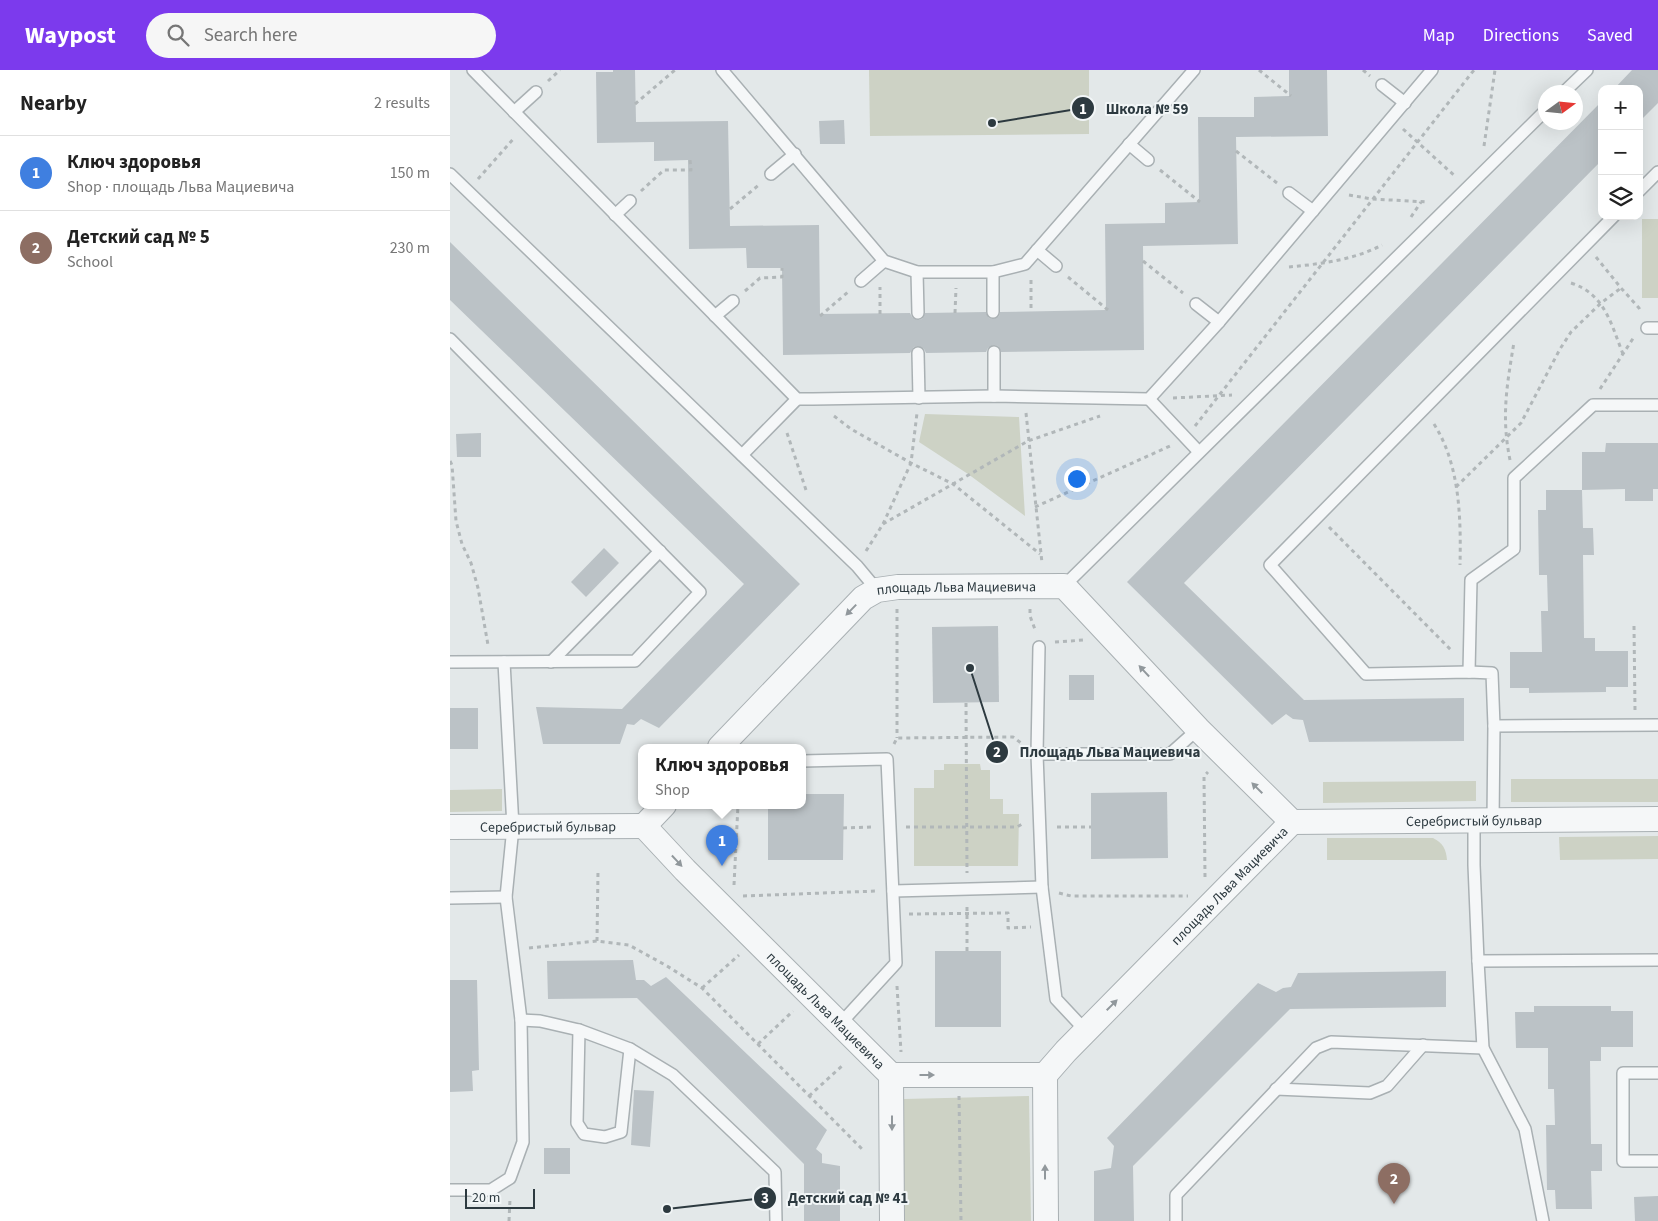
<!DOCTYPE html>
<html lang="en">
<head>
<meta charset="utf-8">
<style>
	body { margin:0; font-family:"Source Sans 3",sans-serif; background:#f6f6f6; color:#222 }
	.controls { position:absolute; right:15px; top:15px; display:grid; overflow:hidden; border-radius:10px; box-shadow:0 5px 20px #0002 }
	.controls button { width:45px; height:45px; display:grid; place-items:center; padding:0; border:0; border-bottom:1px solid #e0e0e0; background:#fff; color:#222; font:25px sans-serif }
	.compass { position:absolute; left:1088px; top:15px; width:45px; height:45px; border-radius:50%; background:#fff; box-shadow:0 5px 20px #0002; rotate:75deg }
	.scale { position:absolute; left:15px; bottom:12px; width:70px; box-sizing:border-box; padding-left:5px; border:2px solid #2d3a40; border-top:0; font-size:14px; line-height:18px; white-space:nowrap; color:#2d3a40; -webkit-text-stroke:4px #f2f6f7; paint-order:stroke }
	.you { position:absolute; left:626px; top:408px; width:18px; height:18px; margin:-12px; border:4px solid #fff; border-radius:50%; background:#1a73e8; box-shadow:0 0 0 8px #1a73e833 }
	.badge { display:grid; place-items:center; width:32px; height:32px; border-radius:50%; background:#7c3aed; color:#fff; font-size:16px; font-weight:700 }
	.pin { position:absolute; translate:-50% -41px; filter:drop-shadow(0 1px 2px #0008) }
	.pin::after { content:''; position:absolute; top:26px; width:18px; height:15px; background:inherit; clip-path:polygon(0 0,100% 0,50% 100%) }
	.popup { position:absolute; left:188px; top:674px; width:168px; height:65px; box-sizing:border-box; display:grid; place-content:center; border-radius:10px; background:#fff; filter:drop-shadow(0 1px 4px #0005); font-size:16px; white-space:nowrap; color:#767676 }
	.popup b { font-size:19px; color:#222 }
	.popup::after { content:''; position:absolute; left:50%; top:100%; margin-left:-10px; border:10px solid transparent; border-top-color:#fff }
	.list { margin:0; padding:0; list-style:none }
	h2 { display:flex; justify-content:space-between; align-items:center; height:65px; margin:0; padding:0 20px; font-size:21px }
	h2 small { font-size:16px; font-weight:400; color:#767676 }
	.list li { display:grid; grid-template-columns:32px 1fr auto; gap:15px; align-items:center; box-sizing:border-box; height:75px; padding:0 20px; border-top:1px solid #e0e0e0 }
	.list b { display:block; font-size:19px; white-space:nowrap }
	.list p { margin:0; font-size:16px; white-space:nowrap; color:#767676 }
	.list em { font-size:16px; font-style:normal; color:#767676 }
	.icon { flex:none; width:28px; height:28px; fill:none; stroke:currentColor; stroke-width:2; stroke-linecap:round; stroke-linejoin:round }
	.map { position:relative; flex:none; width:1208px; height:1151px; overflow:hidden }
	header { display:flex; align-items:center; gap:30px; box-sizing:border-box; height:70px; padding:0 25px; background:#7c3aed; color:#fff }
	header strong { font-size:24px }
	nav { display:flex; gap:28px; margin-inline-start:auto; font-size:18px }
	.search { width:350px; height:45px; background:#f6f6f6; display:flex; align-items:center; gap:12px; box-sizing:border-box; padding:0 18px; border-radius:28px; color:#767676; font-size:19px }
	main { display:flex }
	aside { flex:1; background:#fff }
	.map>svg:first-child { display:block }
	.green { fill:#cdd2c5 }
	.building { fill:#bbc2c6 }
	.lines { fill:none; stroke-linecap:round; stroke-linejoin:round }
	.service-casing { stroke:#a9b0b3; stroke-width:14 }
	.minor-casing { stroke:#a9b0b3; stroke-width:26 }
	.path { stroke:#b1b7b9; stroke-width:3; stroke-dasharray:4 4; stroke-linecap:butt }
	.service { stroke:#f5f7f8; stroke-width:11 }
	.minor { stroke:#f5f7f8; stroke-width:24 }
	.oneway { fill:#91989c }
	.labels { text-anchor:middle; stroke-width:4; stroke-linejoin:round; paint-order:stroke }
	.street-label { font-size:14px; fill:#2d3a40; stroke:#f2f6f7 }
	.leader { fill:none; stroke:#2d3a40; stroke-width:2 }
	.callout-dot { fill:#2d3a40; stroke:#f2f6f7; stroke-width:2 }
	.mark-label { font-size:15px; text-anchor:middle; font-weight:bold; fill:#fff }
	.callout-label { font-size:15px; text-anchor:middle; font-weight:bold; fill:#2d3a40; stroke:#f2f6f7; stroke-width:4; stroke-linejoin:round; paint-order:stroke }
</style>
</head>
<body>
<header>
<strong>Waypost</strong>
<div class="search"><svg class="icon" aria-label="search" viewBox="0 0 24 24"><circle cx="10" cy="10" r="6"/><path d="M15 15l6 6"/></svg>Search here</div>
<nav><a>Map</a><a>Directions</a><a>Saved</a></nav>
</header>
<main>
<aside>
<h2>Nearby<small>2 results</small></h2>
<ul class="list">
<li><span class="badge" style="background:#3f7fe0">1</span><div><b>Ключ здоровья</b><p>Shop · площадь Льва Мациевича</p></div><em>150 m</em></li>
<li><span class="badge" style="background:#8d6e63">2</span><div><b>Детский сад № 5</b><p>School</p></div><em>230 m</em></li>
</ul>
</aside>
<div class="map">
<svg width="1208" height="1151" viewBox="0 0 1208 1151">
	<rect width="100%" height="100%" fill="#e3e8e9"/>
	<g class="green">
		<polygon points="419,0 639,0 639,64 420,66"/>
		<rect x="1192" y="149" width="16" height="79"/>
		<polygon points="475,344 569,347 575,446 518,404 469,372"/>
		<polygon points="494,694 530,694 531,700 540,700 540,729 553,729 553,744 569,744 568,796 464,796 464,718 484,718 484,700 494,700"/>
		<rect x="1061" y="709" width="147" height="23"/>
		<polygon points="1026,711 1026,731 873,733 873,712"/>
		<polygon points="52,719 52,741 0,742 0,720"/>
		<polygon points="1208,766 1208,789 1110,790 1109,767"/>
		<path d="M877 768H983C993 773 996 779 997 790H877Z"/>
		<polygon points="579,1026 581,1151 454,1151 454,1029"/>
	</g>
	<g class="building">
		<polygon points="163,0 185,0 186,52 278,51 280,156 369,155 370,244 460,243 462,247 468,250 472,249 475,243 536,242 539,248 543,249 549,246 550,242 656,240 655,154 715,153 715,133 749,132 748,47 804,47 804,27 839,26 839,0 877,0 878,66 786,67 788,174 693,176 694,280 551,282 548,276 544,275 538,278 536,282 476,283 474,279 468,276 464,277 460,283 333,285 332,198 297,198 296,178 239,179 238,90 204,91 204,72 147,73 146,2 163,2"/>
		<polygon points="1182,0 1208,0 1208,33 1189,52 1189,19 1164,19"/>
		<polygon points="1152,31 1152,90 734,513 854,630 1014,628 1014,671 859,672 853,650 843,649 836,644 822,655 677,512"/>
		<polygon points="394,50 395,74 370,74 369,51"/>
		<polygon points="0,172 350,514 209,658 191,649 184,655 177,654 170,674 93,674 86,637 172,639 294,514 0,230"/>
		<polygon points="31,363 31,387 7,387 6,364"/>
		<polygon points="1156,373 1208,373 1208,419 1203,419 1203,431 1175,431 1175,419 1132,420 1132,382 1155,382"/>
		<polygon points="1096,420 1132,420 1133,458 1143,458 1144,485 1133,485 1134,568 1145,568 1145,581 1178,581 1178,617 1156,617 1156,622 1079,623 1079,618 1060,618 1060,582 1092,582 1091,541 1098,541 1097,505 1089,505 1088,440 1096,440"/>
		<polygon points="154,478 169,493 136,527 121,512"/>
		<polygon points="548,556 549,632 483,633 482,557"/>
		<rect x="619" y="605" width="25" height="25"/>
		<rect x="0" y="638" width="28" height="41"/>
		<polygon points="717,722 718,788 641,789 641,723"/>
		<polygon points="352,724 394,724 393,790 318,790 318,735 352,735"/>
		<rect x="485" y="881" width="66" height="76"/>
		<polygon points="183,890 186,910 194,910 201,916 216,907 377,1060 366,1079 372,1084 372,1093 390,1096 390,1151 354,1151 354,1094 187,928 98,929 97,891"/>
		<polygon points="996,901 996,937 840,939 683,1096 684,1151 644,1151 644,1101 661,1098 664,1076 657,1068 808,913 826,922 833,918 841,917 848,903"/>
		<polygon points="0,910 27,910 29,1000 22,1001 23,1021 0,1022"/>
		<polygon points="1084,936 1161,936 1161,941 1183,941 1183,977 1151,977 1151,991 1140,991 1141,1074 1152,1074 1152,1101 1141,1101 1142,1139 1106,1139 1105,1120 1097,1120 1096,1055 1105,1055 1104,1019 1098,1019 1098,978 1066,978 1065,942 1084,942"/>
		<polygon points="184,1020 204,1021 200,1077 181,1075"/>
		<rect x="94" y="1078" width="26" height="26"/>
		<polygon points="1208,1126 1208,1151 1185,1151 1184,1127"/>
	</g>
	<g class="lines">
		<defs>
			<g id="service">
				<polyline points="23,0 347,329 363,329 544,326 699,329 769,252 982,0"/>
				<polyline points="272,0 434,191 467,202 543,202 575,194 744,0"/>
				<polyline points="932,15 955,33"/>
				<polyline points="1114,22 1137,0"/>
				<polyline points="64,42 86,22"/>
				<polyline points="679,74 698,90"/>
				<polyline points="0,104 407,496 427,520"/>
				<polyline points="321,104 345,84"/>
				<polyline points="1189,121 1208,102"/>
				<polyline points="839,123 863,141"/>
				<polyline points="165,145 180,131"/>
				<polyline points="587,180 606,196"/>
				<polyline points="467,202 468,243"/>
				<polyline points="543,202 543,242"/>
				<polyline points="411,211 434,191"/>
				<polyline points="746,234 769,252"/>
				<polyline points="265,246 283,231"/>
				<polyline points="1197,258 1208,258"/>
				<polyline points="0,269 250,522 185,591 0,592"/>
				<polyline points="544,282 544,326"/>
				<polyline points="468,283 469,328"/>
				<polyline points="699,329 749,382"/>
				<polyline points="292,385 347,329"/>
				<polyline points="614,516 1096,40"/>
				<polyline points="589,577 587,684 592,817 606,929 636,961"/>
				<polyline points="101,592 210,481"/>
				<polyline points="1019,602 1021,510 1064,479 1064,408 1143,335 1208,335"/>
				<polyline points="1044,656 1208,655"/>
				<polyline points="587,684 720,684 748,659"/>
				<polyline points="352,691 437,689 446,893 390,954"/>
				<polyline points="1024,751 1024,795 1028,891 1208,890"/>
				<polyline points="1043,751 1044,656 1042,603 1019,602 916,604 820,495 1164,146"/>
				<polyline points="443,821 592,817"/>
				<polyline points="0,828 56,827"/>
				<polyline points="1028,891 1033,978 1075,1059 1093,1151"/>
				<polyline points="71,950 90,951 129,960 180,979 223,1005 325,1102 326,1151"/>
				<polyline points="129,960 127,1053 134,1064 155,1067 171,1062 180,979"/>
				<polyline points="1208,1003 1173,1003 1173,1091 1208,1091"/>
				<polyline points="826,1019 920,1023 937,1016 973,975"/>
				<polyline points="0,1120 41,1120 60,1108 73,1072 71,950 56,827 63,757 54,592"/>
				<polyline points="726,1151 726,1125 866,978 881,972 1033,978"/>
			</g>
			<g id="minor">
				<path id="s1" d="M270 677 413 528 427 520 448 517 614 516 748 659 842 752"/>
				<path id="s2" d="M842 752 1208 749"/>
				<path id="s3" d="M194 756 235 800 441 1005H595L616 981 842 752"/>
				<polyline points="194,756 214,735"/>
				<path id="s4" d="M0 757 194 756"/>
				<polyline points="441,1005 442,1151"/>
				<polyline points="595,1005 596,1151"/>
			</g>
		</defs>
		<use href="#service" class="service-casing"/>
		<use href="#minor" class="minor-casing"/>
		<g class="path">
			<polyline points="809,0 841,26"/>
			<polyline points="913,0 920,6"/>
			<polyline points="98,11 110,0"/>
			<polyline points="185,34 225,0"/>
			<polyline points="953,59 1006,107"/>
			<polyline points="1034,76 1045,0"/>
			<polyline points="786,81 827,113"/>
			<polyline points="710,100 750,132"/>
			<polyline points="28,109 65,67"/>
			<polyline points="191,121 214,100 241,100 240,90"/>
			<polyline points="899,125 922,129 978,132"/>
			<polyline points="280,139 310,114"/>
			<polyline points="961,147 971,132"/>
			<polyline points="1146,187 1171,218 1189,238 1191,242"/>
			<polyline points="693,191 733,223"/>
			<path d="M839 197C870 194 904 190 932 175"/>
			<polyline points="618,207 658,240"/>
			<polyline points="581,210 581,241"/>
			<path d="M1121 213C1155 224 1161 254 1173 284"/>
			<polyline points="295,221 310,208 332,207 332,198"/>
			<polyline points="505,243 506,218"/>
			<polyline points="430,244 430,217"/>
			<polyline points="370,246 398,222"/>
			<polyline points="1150,319 1184,267"/>
			<polyline points="723,328 782,325"/>
			<polyline points="576,343 592,493"/>
			<polyline points="384,346 401,359 461,393 503,414 590,484"/>
			<path d="M984 354C1010 395 1011 448 1010 495"/>
			<polyline points="745,356 1024,0"/>
			<polyline points="337,363 357,423"/>
			<path d="M1060 390C1051 346 1057 315 1064 272"/>
			<polyline points="0,391 2,395 6,451 12,474 21,493 28,518 38,575"/>
			<polyline points="1006,417 1071,353 1110,279 1121,262 1151,233 1171,218"/>
			<polyline points="585,437 720,376"/>
			<polyline points="433,454 578,371 650,346"/>
			<polyline points="879,457 1001,580"/>
			<polyline points="416,481 433,454 461,393 467,343"/>
			<polyline points="447,539 447,668"/>
			<polyline points="580,539 580,546 586,562"/>
			<polyline points="1184,556 1185,640"/>
			<polyline points="605,572 634,570"/>
			<polyline points="516,633 517,803"/>
			<polyline points="444,674 447,668 563,667 571,673"/>
			<polyline points="456,757 567,757 572,754"/>
			<polyline points="607,757 641,757"/>
			<polyline points="393,758 423,757"/>
			<polyline points="755,807 754,706 758,702"/>
			<polyline points="284,815 288,735"/>
			<polyline points="609,823 621,826 738,826"/>
			<polyline points="293,826 427,821"/>
			<polyline points="459,844 558,843 558,858 581,857"/>
			<polyline points="147,871 148,801"/>
			<polyline points="79,878 147,871 179,875 217,896 252,918 412,1079"/>
			<polyline points="517,881 517,837"/>
			<polyline points="447,916 451,982"/>
			<polyline points="252,918 289,885"/>
			<polyline points="308,974 343,941"/>
			<polyline points="359,1026 393,995"/>
			<polyline points="509,1026 511,1151"/>
			<polyline points="59,1151 60,1129"/>
		</g>
		<use href="#service" class="service"/>
		<use href="#minor" class="minor"/>
	</g>
	<defs><path id="oneway-solid" d="M-6-.8H1V-3.2L6.5 0L1 3.2V.8H-6Z" transform="scale(1.25)"/></defs>
	<g class="oneway">
		<use href="#oneway-solid" transform="translate(401 540) rotate(134)"/>
		<use href="#oneway-solid" transform="translate(694 601) rotate(-133)"/>
		<use href="#oneway-solid" transform="translate(807 718) rotate(-135)"/>
		<use href="#oneway-solid" transform="translate(227 791) rotate(47)"/>
		<use href="#oneway-solid" transform="translate(662 935) rotate(-45)"/>
		<use href="#oneway-solid" transform="translate(477 1005)"/>
		<use href="#oneway-solid" transform="translate(442 1053) rotate(90)"/>
		<use href="#oneway-solid" transform="translate(595 1102) rotate(-90)"/>
	</g>
	<g class="labels">
		<g class="street-label">
			<text dy="5" stroke="none"><textPath href="#s1" startOffset="302">площадь Льва Мациевича</textPath></text>
			<text dy="5" stroke="none"><textPath href="#s2" startOffset="182">Серебристый бульвар</textPath></text>
			<text dy="5" stroke="none"><textPath href="#s4" startOffset="98">Серебристый бульвар</textPath></text>
			<text dy="5" stroke="none"><textPath href="#s3" startOffset="769">площадь Льва Мациевича</textPath></text>
			<text dy="5" stroke="none"><textPath href="#s3" startOffset="259">площадь Льва Мациевича</textPath></text>
		</g>
	</g>
	<path class="leader" d="M542 53L633 38M520 598L547 682M217 1139L315 1128"/>
	<g class="callout-dot">
		<circle cx="542" cy="53" r="5"/>
		<circle cx="520" cy="598" r="5"/>
		<circle cx="217" cy="1139" r="5"/>
		<circle cx="633" cy="38" r="12"/>
		<circle cx="547" cy="682" r="12"/>
		<circle cx="315" cy="1128" r="12"/>
	</g>
	<g class="mark-label">
		<text x="633" y="44">1</text>
		<text x="547" y="687">2</text>
		<text x="315" y="1133">3</text>
	</g>
	<g class="callout-label">
		<text x="697" y="44">Школа № 59</text>
		<text x="660" y="687">Площадь Льва Мациевича</text>
		<text x="398" y="1133">Детский сад № 41</text>
	</g>
</svg>
<div class="controls">
<button>+</button>
<button>−</button>
<button><svg class="icon" aria-label="layers" viewBox="0 0 24 24"><path d="M12 4l9 5-9 5-9-5zM3 14l9 5 9-5"/></svg></button>
</div>
<svg class="compass" viewBox="-18 -18 36 36"><path d="M0-13l5 13h-10z" fill="#e53935"/><path d="M0 13l5-13h-10z" fill="#767676"/></svg>
<div class="scale">20 m</div>
<div class="you"></div>
<div class="pin badge" style="left:272px;top:796px;background:#3f7fe0">1</div>
<div class="popup"><b>Ключ здоровья</b>Shop</div>
<div class="pin badge" style="left:944px;top:1134px;background:#8d6e63">2</div>
</div>
</main>
</body>
</html>
